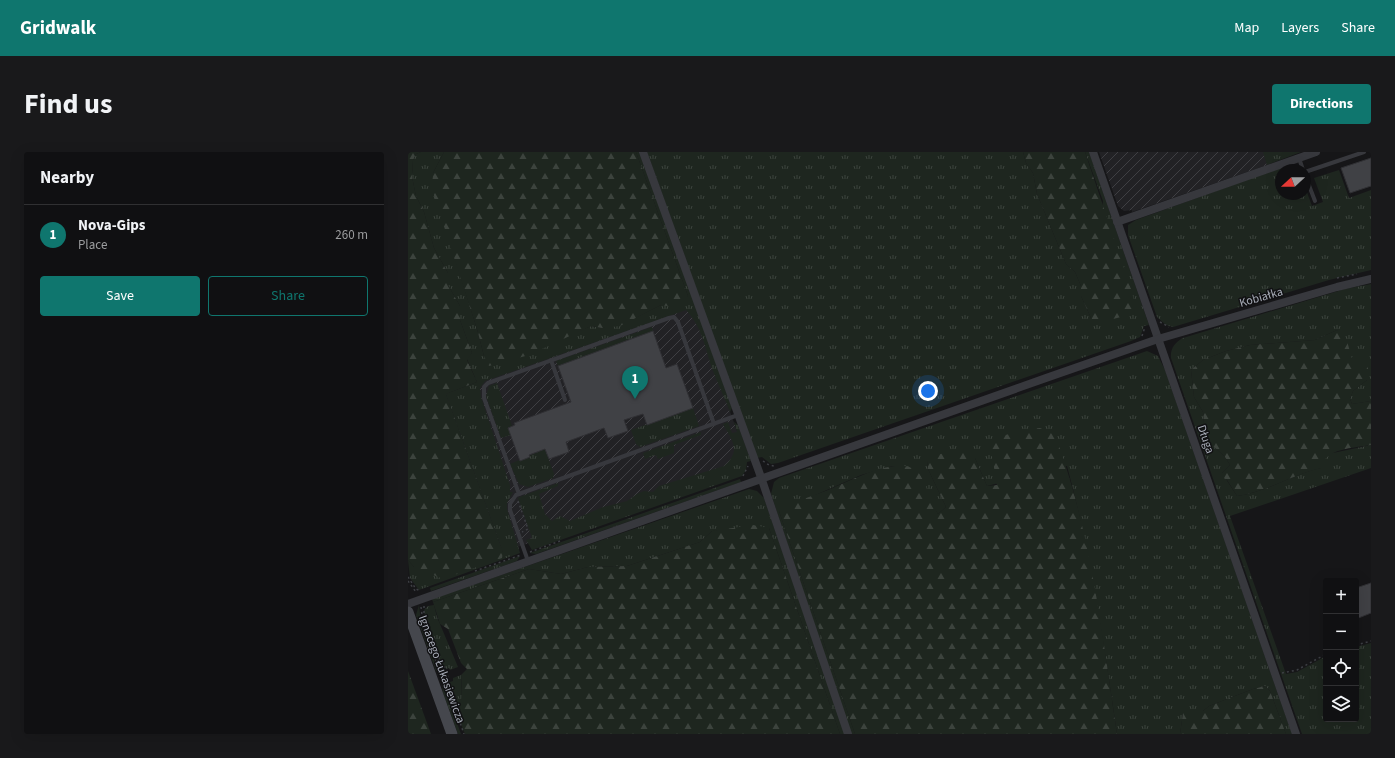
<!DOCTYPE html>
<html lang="en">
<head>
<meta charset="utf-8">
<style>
	body { margin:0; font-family:"Source Sans 3",sans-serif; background:#19191b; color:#f1f3f6 }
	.controls { position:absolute; right:12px; bottom:12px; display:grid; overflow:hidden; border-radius:4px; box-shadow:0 4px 16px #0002 }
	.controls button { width:36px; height:36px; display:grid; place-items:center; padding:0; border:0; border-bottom:1px solid #303032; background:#101012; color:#f1f3f6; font:20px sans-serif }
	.compass { position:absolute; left:867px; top:12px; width:36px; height:36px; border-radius:50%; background:#101012; box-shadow:0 4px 16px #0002; rotate:249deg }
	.you { position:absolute; left:520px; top:239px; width:14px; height:14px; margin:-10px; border:3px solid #fff; border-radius:50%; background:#1a73e8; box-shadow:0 0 0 6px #1a73e833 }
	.badge { display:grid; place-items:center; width:26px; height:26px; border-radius:50%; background:#0f766e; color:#fff; font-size:13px; font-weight:700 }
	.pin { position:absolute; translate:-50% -33px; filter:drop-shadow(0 1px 2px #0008) }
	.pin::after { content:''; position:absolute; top:21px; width:14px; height:12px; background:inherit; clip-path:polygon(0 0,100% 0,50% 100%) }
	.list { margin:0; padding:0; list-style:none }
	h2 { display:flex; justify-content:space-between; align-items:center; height:52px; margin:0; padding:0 16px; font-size:17px }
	h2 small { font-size:13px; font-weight:400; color:#9c9d9f }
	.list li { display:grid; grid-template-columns:26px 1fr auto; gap:12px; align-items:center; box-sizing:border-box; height:60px; padding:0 16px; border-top:1px solid #303032 }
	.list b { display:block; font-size:15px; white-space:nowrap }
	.list p { margin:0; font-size:13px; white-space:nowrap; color:#9c9d9f }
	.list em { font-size:13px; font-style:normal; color:#9c9d9f }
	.actions { display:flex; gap:8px; padding:12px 16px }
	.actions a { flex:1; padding:9px 0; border:1px solid #0f766e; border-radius:4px; text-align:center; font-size:14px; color:#0f766e }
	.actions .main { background:#0f766e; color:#fff }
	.icon { flex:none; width:22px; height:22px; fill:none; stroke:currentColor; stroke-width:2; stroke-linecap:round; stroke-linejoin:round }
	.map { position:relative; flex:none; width:963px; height:582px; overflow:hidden; border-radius:4px }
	header { display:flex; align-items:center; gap:24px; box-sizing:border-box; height:56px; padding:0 20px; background:#0f766e; color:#fff }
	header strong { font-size:19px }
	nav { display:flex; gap:22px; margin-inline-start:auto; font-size:14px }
	.intro { display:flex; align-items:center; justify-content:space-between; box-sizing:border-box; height:96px; padding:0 24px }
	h1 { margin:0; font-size:28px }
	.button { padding:10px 18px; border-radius:4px; background:#0f766e; color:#fff; font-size:14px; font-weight:700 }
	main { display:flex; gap:24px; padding:0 24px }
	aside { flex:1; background:#101012; border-radius:4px; box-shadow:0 4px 16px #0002 }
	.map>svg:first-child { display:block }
	.industrial { fill:url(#industrial-furrows) }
	.grass { fill:url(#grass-tufts) }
	.forest { fill:url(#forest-firs) }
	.building { fill:#404145; stroke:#303034 }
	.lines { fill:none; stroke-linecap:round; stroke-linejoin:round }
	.path { stroke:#3d3f44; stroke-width:1.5; stroke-dasharray:2 3; stroke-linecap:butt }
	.service { stroke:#37383d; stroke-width:4 }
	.minor { stroke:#37383d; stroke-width:8 }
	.secondary { stroke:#45474d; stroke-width:11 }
	.labels { text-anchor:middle; stroke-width:3; stroke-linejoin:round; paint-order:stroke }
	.street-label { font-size:12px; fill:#a8adb8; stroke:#111113 }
</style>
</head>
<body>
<header>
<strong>Gridwalk</strong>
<nav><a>Map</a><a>Layers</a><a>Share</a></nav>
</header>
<div class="intro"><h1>Find us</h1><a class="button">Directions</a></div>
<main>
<aside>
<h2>Nearby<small></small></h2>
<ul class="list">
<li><span class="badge">1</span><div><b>Nova-Gips</b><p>Place</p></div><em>260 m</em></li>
</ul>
<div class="actions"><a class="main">Save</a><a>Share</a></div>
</aside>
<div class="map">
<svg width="963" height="582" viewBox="0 0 963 582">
	<defs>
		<pattern id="industrial-furrows" width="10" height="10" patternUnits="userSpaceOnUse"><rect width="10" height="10" fill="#222225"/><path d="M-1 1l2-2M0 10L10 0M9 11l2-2" fill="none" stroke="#3f3f43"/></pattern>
		<pattern id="grass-tufts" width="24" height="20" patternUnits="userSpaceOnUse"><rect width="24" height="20" fill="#1e261f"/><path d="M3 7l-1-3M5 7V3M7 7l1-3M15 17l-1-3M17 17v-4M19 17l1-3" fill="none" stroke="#3c433d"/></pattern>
		<pattern id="forest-firs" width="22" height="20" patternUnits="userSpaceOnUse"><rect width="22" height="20" fill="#1e261f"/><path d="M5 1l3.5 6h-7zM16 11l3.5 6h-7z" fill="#3c433d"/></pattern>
	</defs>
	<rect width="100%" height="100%" fill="#161618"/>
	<g class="industrial">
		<polygon points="691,0 869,0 857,4 859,13 724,60 724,58 716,59 710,54"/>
		<polygon points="284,153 335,296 326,319 95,400 38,242"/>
	</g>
	<g class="grass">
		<path d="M13 0H36L25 21 38 78 69 177 76 204 164 182 183 174 194 176 227 166 253 153 280 144 228 0H232L324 256 322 260C317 246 310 233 305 219 297 197 295 176 278 158L77 229 72 236 73 245 102 333V340H105L99 351V357L112 401 11 438 2 426 0 408 6 415 95 400 38 242 69 230 59 207 64 201 52 168V154L40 133V121L26 96 16 60 8 44 4 25 5 8 8 2Z"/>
		<polygon points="239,0 615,0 618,11 625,21 629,42 658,112 667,120 673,134 673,144 683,166 695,49 677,0 681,0 741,173 736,174 732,185 723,189 370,311 363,312 354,305 349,306"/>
		<polygon points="855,0 893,0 859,13"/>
		<polygon points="883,12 891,18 873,18 873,42 897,42 897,35 904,54 915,50 906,26 931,18 941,46 963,38 963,118 921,128 765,175 758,173 749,165 720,83 720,73 728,68"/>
		<path d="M963 132V249L944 252 942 247 945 239 959 228V222L949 208 944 207 942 204 929 178 907 188 842 193 818 199 795 208 783 218 786 245 795 260 797 284 802 291 817 305 822 313 814 321 829 344C859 340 885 322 913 316L914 310 920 302 963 293V316L822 364 878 522 889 520 918 504V567H948V495L963 491V582H894L763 206C762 197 767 190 775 186L937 137Z"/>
		<polygon points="244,175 245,179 150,214 148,209"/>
		<path d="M739 199 750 204 757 218 884 582H878L862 539 857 534 845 537 801 554 795 559 775 561 772 582H709C696 492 683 402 659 314L579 334 567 306 519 309 520 317 538 355 530 362 500 315 484 314 453 323 371 359 447 582H443L363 342 366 330 371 326Z"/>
		<polygon points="89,231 104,274 100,276 103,283 93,286 78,244 81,234"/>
		<polygon points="285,256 291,274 232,295 228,292 223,278"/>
		<path d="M320 270 324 281 329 280 326 270 330 273 343 309 339 310 338 318 334 324 124 398 118 388 124 386 110 346 114 344 150 331V334L131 342 137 362 144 369 152 364 162 369 195 355 219 349 229 342 236 339 245 340 251 334 316 314C334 298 324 289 315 272Z"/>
		<polygon points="293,280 293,283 266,293 266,301 250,307 248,303 237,307 235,301"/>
		<polygon points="137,297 146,322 145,326 120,335 111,332 102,312"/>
		<polygon points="332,327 333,330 128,402 122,401"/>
		<polygon points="341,337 349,339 356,346 437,582 432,582 361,376 304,379 292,390 219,414 180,415 153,422 121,417 25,450 24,447"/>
		<polygon points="112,404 109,409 23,439 22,436"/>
		<polygon points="11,453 13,471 26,508 34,520 28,519 8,463"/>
		<path d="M26 453 29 465 50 515 42 518 41 516 38 517C26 502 18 477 16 458L20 454Z"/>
		<path d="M53 523C55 543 52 561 56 581L44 542 42 530 45 529V526Z"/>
		<polygon points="37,530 39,544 53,582 50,582 35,541 34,534"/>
	</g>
	<g class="forest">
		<polygon points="0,0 13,0 8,2 5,8 4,25 8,44 16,60 26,96 40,121 40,133 52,154 52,168 64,201 59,208 69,230 38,242 95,400 94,406 35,427 6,415 0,408"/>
		<polygon points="36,0 228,0 280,144 265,155 253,153 212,174 194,176 183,174 121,203 81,214 76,204 69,177 24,37 25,21"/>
		<polygon points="615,0 677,0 724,140 727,155 717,164 689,171 683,166 673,144 673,134 667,120 658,112 629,42 625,21 618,11"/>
		<path d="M929 178 939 189 944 207H953L960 216 959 228 945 239 942 247 944 252 963 249V293C947 296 915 296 914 316 885 322 859 340 829 344L819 328 814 325V321L822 313 817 305 802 291 797 284 795 260 786 245 783 218 795 208 818 199 842 193 907 188Z"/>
		<path d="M632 276 647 283C683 378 694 482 709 582H447L371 359 373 354C389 349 405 344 420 338 440 330 491 301 510 320 517 327 523 351 530 362L538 355 520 317 519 309 528 303 559 296 567 306 579 334 589 333 582 292C597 280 614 278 632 276Z"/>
		<path d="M345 373 361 376 432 582H57L49 558C56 547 54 535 53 523L59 517 53 511 40 477 32 472 25 450 121 417 153 422 180 415 219 414 292 390 304 379Z"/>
		<polygon points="0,519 23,582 0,582"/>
		<polygon points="857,534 862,539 878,582 772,582 776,554 786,559 795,559 801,554 845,537"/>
	</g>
	<g class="building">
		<polygon points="963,6 963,34 942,41 933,16"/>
		<polygon points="245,179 258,216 269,212 285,256 239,273 235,262 216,268 220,279 200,286 196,276 158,290 161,300 141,307 137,297 121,303 122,305 112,309 100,276 107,273 106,271 163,250 150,214"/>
		<polygon points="963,431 963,461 948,467 948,436"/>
	</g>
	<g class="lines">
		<g class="path">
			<polyline points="929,126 949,122"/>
			<polyline points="752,170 761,175"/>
			<polyline points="734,184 737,175"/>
			<polyline points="355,309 361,313 366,314"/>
			<polyline points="335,324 340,314"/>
			<polyline points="110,349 120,377 114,380"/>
			<polyline points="122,400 152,389"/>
			<polyline points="67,419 113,403"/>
			<polyline points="0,425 8,437 13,439"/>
			<polyline points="0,429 8,440"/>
			<polyline points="16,454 16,469 29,505 39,519 41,538 56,582"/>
			<polyline points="13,455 15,471"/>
			<polyline points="948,493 963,489"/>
			<polyline points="27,507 34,517 39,530 42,546"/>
			<polyline points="874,521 889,518 918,502"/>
		</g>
		<g class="service">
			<polyline points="891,6 895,18"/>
			<polyline points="897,20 956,0"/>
			<polyline points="897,23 907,49"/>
			<polyline points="143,208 157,248"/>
			<polyline points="111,342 76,246 76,235 80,231 261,166 266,165 270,170 306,272"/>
			<polyline points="120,409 102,358 102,352 108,343 330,263"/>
		</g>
		<g class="minor">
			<polyline points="235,0 354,328 440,582"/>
			<polyline points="685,0 888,582"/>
			<polyline points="709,70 908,0"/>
			<polyline points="0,452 638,226 750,187 929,135 963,127"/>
		</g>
		<polyline class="secondary" points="0,460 44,582"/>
	</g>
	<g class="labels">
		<g class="street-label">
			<text transform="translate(853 145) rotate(-16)" y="4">Kobiałka</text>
			<text transform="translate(798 287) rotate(71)" y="4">Długa</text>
			<text transform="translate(34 517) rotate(70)" y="4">Ignacego Łukasiewicza</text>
		</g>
	</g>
</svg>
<div class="controls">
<button>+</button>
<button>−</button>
<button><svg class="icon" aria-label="locate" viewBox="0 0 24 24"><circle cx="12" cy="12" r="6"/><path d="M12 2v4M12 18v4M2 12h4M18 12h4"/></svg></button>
<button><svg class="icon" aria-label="layers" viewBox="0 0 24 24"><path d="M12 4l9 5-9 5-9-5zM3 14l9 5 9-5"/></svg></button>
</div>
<svg class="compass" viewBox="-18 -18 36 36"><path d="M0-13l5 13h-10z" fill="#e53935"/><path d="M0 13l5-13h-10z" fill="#9c9d9f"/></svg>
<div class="you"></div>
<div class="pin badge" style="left:227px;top:247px">1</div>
</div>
</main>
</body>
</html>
